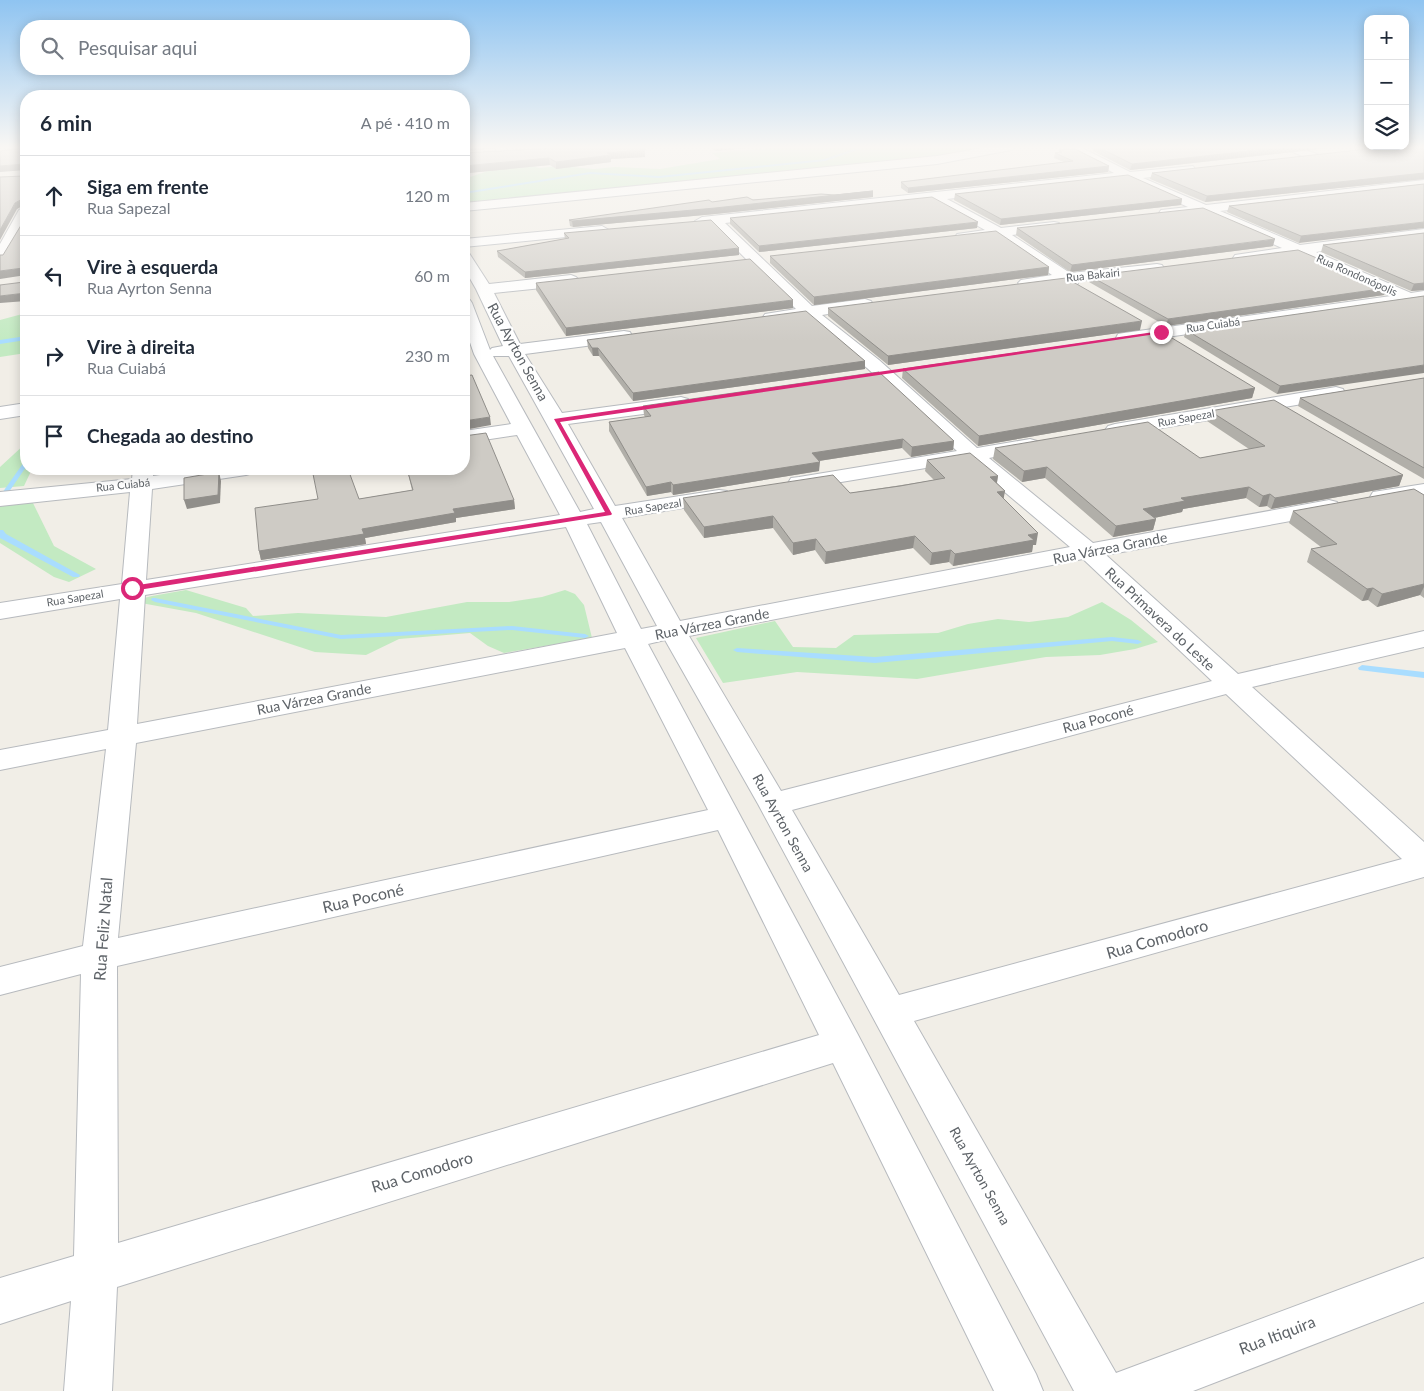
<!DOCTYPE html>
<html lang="pt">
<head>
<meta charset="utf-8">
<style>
	body { margin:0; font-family:Lato,sans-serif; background:#f2f2f3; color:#1f2937 }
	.controls { position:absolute; right:15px; top:15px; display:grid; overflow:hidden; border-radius:10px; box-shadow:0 2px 12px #0003 }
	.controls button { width:45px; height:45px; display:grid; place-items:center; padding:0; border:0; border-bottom:1px solid #e0e1e3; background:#fff; color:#1f2937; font:25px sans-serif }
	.stop { position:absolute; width:15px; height:15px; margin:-11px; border:4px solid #db2777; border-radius:50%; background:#fff }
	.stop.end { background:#db2777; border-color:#fff; box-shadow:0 1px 5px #0008 }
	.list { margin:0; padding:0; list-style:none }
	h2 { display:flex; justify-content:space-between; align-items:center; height:65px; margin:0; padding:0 20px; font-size:21px }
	h2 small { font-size:16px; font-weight:400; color:#747a83 }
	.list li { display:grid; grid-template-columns:32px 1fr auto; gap:15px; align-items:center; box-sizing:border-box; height:80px; padding:0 20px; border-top:1px solid #e0e1e3 }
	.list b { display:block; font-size:19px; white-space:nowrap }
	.list p { margin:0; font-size:16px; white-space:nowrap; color:#747a83 }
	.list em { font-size:16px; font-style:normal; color:#747a83 }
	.icon { flex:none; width:28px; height:28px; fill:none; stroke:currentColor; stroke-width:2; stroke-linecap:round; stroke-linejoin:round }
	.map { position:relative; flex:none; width:1424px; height:1391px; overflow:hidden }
	.search { position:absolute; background:#fff; box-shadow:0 2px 12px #0003; left:20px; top:20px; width:450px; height:55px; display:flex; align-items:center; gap:12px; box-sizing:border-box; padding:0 18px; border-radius:20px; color:#747a83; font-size:19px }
	.panel { position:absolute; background:#fff; box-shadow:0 2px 12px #0003; left:20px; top:90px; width:450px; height:385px; border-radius:20px }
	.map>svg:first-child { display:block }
	.green { fill:#c3eac2 }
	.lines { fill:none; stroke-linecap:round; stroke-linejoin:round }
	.stream { fill:#a9ddff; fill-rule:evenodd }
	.minor-casing { stroke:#b7babe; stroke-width:2 }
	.minor { fill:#fff; fill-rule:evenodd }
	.wall { fill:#b1afa9 }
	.shaded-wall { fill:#908e8a }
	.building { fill:#cecbc5; stroke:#908e8a }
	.route { fill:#db2777 }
	.labels { text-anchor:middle; stroke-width:4.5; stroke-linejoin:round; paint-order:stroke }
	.far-street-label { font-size:11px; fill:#5e6368; stroke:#fff }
	.street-label { font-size:14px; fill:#5e6368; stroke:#fff }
	.near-street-label { font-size:16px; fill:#5e6368; stroke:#fff }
</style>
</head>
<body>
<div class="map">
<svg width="1424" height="1391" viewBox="0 0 1424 1391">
	<rect width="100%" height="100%" fill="#f1eee7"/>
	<g class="green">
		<polygon points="781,147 989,147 942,156 464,205 464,179 494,169 528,165 539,168 559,166 594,169 615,167 660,169 720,159 712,153"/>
		<polygon points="26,313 26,353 0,357 0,320"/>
		<polygon points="26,443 26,469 32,469 24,486 0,488 0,467"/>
		<polygon points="32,501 54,546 96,569 69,582 54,577 0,543 0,505"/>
		<polygon points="186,590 246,608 253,616 298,613 386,617 467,602 509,602 542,597 565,590 575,594 584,605 592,638 504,653 488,646 470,633 399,639 366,655 315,652 196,613 141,603 140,599 152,596"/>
		<polygon points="1102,602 1131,620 1158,642 1135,649 1100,655 1046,657 917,679 797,672 723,683 696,638 775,621 793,647 836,648 854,635 938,633 968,624 998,619 1029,622 1068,617"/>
	</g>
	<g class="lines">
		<g class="stream">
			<polygon points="859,147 866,147 825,161 659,178 590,174 464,194 464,192 590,172 659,176 825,159"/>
			<polygon points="26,336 26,340 0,344 0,340"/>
			<polygon points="26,461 26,467 2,502 0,503 0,496 24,462"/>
			<polygon points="0,530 3,530 6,534 80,575 79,577 73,577 0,538"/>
			<polygon points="152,598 155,598 341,635 512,626 585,634 589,636 585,638 512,630 341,639 155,602 151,600"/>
			<polygon points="1112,637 1138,640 1142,642 1138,644 1112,641 875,663 737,652 733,650 737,648 875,657"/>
			<polygon points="1362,665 1424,672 1424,678 1359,670 1358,668"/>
		</g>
		<defs>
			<g id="minor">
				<polygon points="494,147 505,147 509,153 507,155 499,155"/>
				<polygon points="989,147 1016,147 1011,150 937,164 464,211 464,203 937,156"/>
				<path d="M1065 147H1080L1130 172 1193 166 1195 169 1193 172 1189 173 1143 178 1206 205 1424 180V188L1220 211 1300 245 1424 229V237L1316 252 1411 293 1424 291V301L1124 343 1118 342 1116 338 1118 334 1124 333 1391 296 1297 255 1240 262 1235 261 1233 258 1235 255 1282 248 1202 213 1166 217 1161 216 1159 213 1161 210 1188 207 1126 179 947 199 1001 228 1054 222 1059 223 1061 226 1059 229 1012 235 1070 273 1157 264 1162 265 1164 268 1162 271 1157 272 1079 281 1077 285 1072 287 1064 283 1026 288 1021 286 1018 283 1021 280 1052 275 997 237 962 241 957 240 955 237 957 234 985 230 931 200 725 223 812 306 865 299 871 301 873 304 871 307 822 315 879 360 977 448 1030 439 1037 441 1040 445 1037 449 989 458 1093 543 1329 500 1337 502 1340 507 1337 512 1329 514 1106 555 1238 674 1424 631V647L1252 687 1424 842V877L914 1021 1116 1373 1424 1258V1302L1193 1391H1074L758 804 665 640 648 644 857 1033 1036 1374 1043 1391H994L833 1063 117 1287 112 1391H64L71 1301 0 1324V1278L74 1256 81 974 0 995V967L83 946 106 749 0 770V750L108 730 120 599 0 619V603L122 584 130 492 0 506V492L132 479 133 469H153V476L204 469H256L253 473 246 475 152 489 146 580 560 515 517 435 464 443V431L511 424 474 354 464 325V298L470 300 472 303 490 350 492 348 503 346 476 289 464 268V252L469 253 489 284 571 275 576 277 579 280 576 283 571 285 494 293 520 344 624 331 630 332 632 336 630 340 624 341 525 354 562 413 681 397 688 399 690 403 688 407 681 409 568 424 615 506 719 490 727 491 730 496 727 501 719 502 622 518 680 621 1070 547 968 461 799 489 791 488 788 483 791 478 799 477 957 451 867 368 805 317 771 322 765 320 763 317 765 314 796 309 711 224 702 225 695 221 702 217 1114 173ZM493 356H509L594 509 580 512ZM601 522 657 626 641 629 587 524ZM566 527 617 633 137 724 145 595ZM1083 559 1212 681 781 791 689 636ZM625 648 708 810 118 938 136 743ZM1226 694 1402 859 899 995 792 810ZM718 830 819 1035 118 1243 117 966Z"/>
				<polygon points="1281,147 1298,147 1348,166 1350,169 1344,173 1340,172"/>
				<polygon points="26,206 26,222 7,257 5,260 0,261 0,244 19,210"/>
				<polygon points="602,226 609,230 607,233 464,247 464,239"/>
				<polygon points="1336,387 1343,389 1345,393 1343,397 1115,436 1108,434 1105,430 1108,426 1115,424"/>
				<polygon points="26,403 26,415 0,419 0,407"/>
				<polygon points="1424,484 1424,496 1381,504 1373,502 1370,497 1373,492"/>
			</g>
		</defs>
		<use href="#minor" class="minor-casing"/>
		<use href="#minor" class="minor"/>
	</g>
	<g class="wall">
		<polygon points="709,147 755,147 716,151"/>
		<polygon points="1094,147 1337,147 1130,170 1093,151"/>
		<polygon points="1424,147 1424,179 1205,202 1150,179 1152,173"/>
		<polygon points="1059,150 1109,166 1108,172 908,193 901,188 901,182 1064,162 1054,158 1055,153 1059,152"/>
		<polygon points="464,153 645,157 611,159 611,162 556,169 550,165 468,173 468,177 464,177"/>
		<polygon points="1424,184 1299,243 1227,212 1229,206"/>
		<polygon points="955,194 1182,199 1181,205 1000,225 954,200"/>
		<polygon points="835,195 873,197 715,214 573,227 570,226 569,220 712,202"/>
		<polygon points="730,218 977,228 759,252 730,224"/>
		<polygon points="1017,228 1273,246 1070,272 1016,235"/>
		<polygon points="564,233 739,255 525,278 498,257 497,251 565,239"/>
		<polygon points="1424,233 1424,290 1411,291 1321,252 1323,245"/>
		<polygon points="770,256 1049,267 1048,275 814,305 770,263"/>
		<polygon points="1090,276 1384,295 1166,326 1089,282"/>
		<polygon points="536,283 793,308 566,336 536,290"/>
		<polygon points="1424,296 1277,394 1184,337 1186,330"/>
		<polygon points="828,308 1140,330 888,365 828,316"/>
		<polygon points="587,340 865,361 865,369 633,401 599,356 593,356 588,348"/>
		<polygon points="903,369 1255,388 1252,398 978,446 902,378"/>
		<polygon points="1424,378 1424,479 1298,406 1300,398"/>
		<polygon points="643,406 954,441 953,450 911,457 902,448 819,461 819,471 673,495 671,492 647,496 609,431 609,422 645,417 644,415"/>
		<polygon points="1210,411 1403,475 1399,486 1271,509 1267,506 1259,507 1246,498 1183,509 1182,512 1154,518 1156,519 1153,530 1113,537 1045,478 1022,482 993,459 995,448 1200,458 1249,449 1207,421"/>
		<polygon points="927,460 998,476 997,483 1005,491 1003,498 1036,545 1033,545 1032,552 953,566 949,562 930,565 913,548 825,564 815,550 793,555 773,528 704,538 684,510 683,498 850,493 934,480 925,471"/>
		<polygon points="407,469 514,500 515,509 456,518 456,522 365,538 366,544 261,560 259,551 318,499 359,499 412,490"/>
		<polygon points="1424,495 1424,598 1420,595 1377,607 1368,600 1362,601 1307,562 1311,549 1321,547 1289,523 1293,511"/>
	</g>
	<g class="shaded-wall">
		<polygon points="464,147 510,147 464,151"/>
		<polygon points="716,147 755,147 716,151"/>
		<polygon points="1286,147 1337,147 1130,170 1132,164"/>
		<polygon points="645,150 645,157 611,159 611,162 556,169 556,162 607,153"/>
		<polygon points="549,158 550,165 468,173 468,177 464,177 464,166"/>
		<polygon points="24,164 26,170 0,172 0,166"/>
		<polygon points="1109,166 1108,172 908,193 908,188"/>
		<polygon points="1424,173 1424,179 1205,202 1207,196"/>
		<polygon points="873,191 873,197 715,214 573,227 572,221"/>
		<polygon points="24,198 26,204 17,209 0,240 0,230 15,203"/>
		<polygon points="1182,199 1181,205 1000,225 1001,219"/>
		<polygon points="978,222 977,228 759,252 759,246"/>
		<polygon points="1424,222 1424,228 1299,243 1301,236"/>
		<polygon points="1275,239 1273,246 1070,272 1072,265"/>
		<polygon points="739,248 739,255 525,278 525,272"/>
		<polygon points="1049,267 1048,275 814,305 814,297"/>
		<polygon points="23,268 26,275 0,279 0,271"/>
		<polygon points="1424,283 1424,290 1411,291 1414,284"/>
		<polygon points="1387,288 1384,295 1166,326 1168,319"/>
		<polygon points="26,293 26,301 0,303 0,296"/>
		<polygon points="793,300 793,308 566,336 566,328"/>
		<polygon points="1142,321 1140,330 888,365 888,356"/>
		<polygon points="592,348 598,348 599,356 593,356"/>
		<polygon points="865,361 865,369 633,401 633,393"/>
		<polygon points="1424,365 1424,373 1277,394 1280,386"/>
		<polygon points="1255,388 1252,398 978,446 979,436"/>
		<polygon points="490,417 491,425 464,430 464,421"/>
		<polygon points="903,439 902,448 812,462 812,453"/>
		<polygon points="954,441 953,450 911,457 912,447"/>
		<polygon points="820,462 819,471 673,495 673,485"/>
		<polygon points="1047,467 1045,478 1022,482 1024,471"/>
		<polygon points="219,472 221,481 220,503 187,509 184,500"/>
		<polygon points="1403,475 1399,486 1271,509 1275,498"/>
		<polygon points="998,476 996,487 990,477"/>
		<polygon points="671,482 671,492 647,496 646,487"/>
		<polygon points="1249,487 1246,498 1183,509 1182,512 1140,521 1143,509 1181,498"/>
		<polygon points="1005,491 1003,502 997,492"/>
		<polygon points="1270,494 1267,506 1259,507 1263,496"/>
		<polygon points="514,500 515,509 456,518 456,522 365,538 366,544 261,560 259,551 453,509"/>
		<polygon points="773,516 773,528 704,538 704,527"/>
		<polygon points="1156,519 1153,530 1113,537 1116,526"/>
		<polygon points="1038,533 1036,545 1033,545 1032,552 953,566 955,554 1028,535"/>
		<polygon points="915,536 913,548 825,564 826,552"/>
		<polygon points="816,539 815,550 793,555 793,543"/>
		<polygon points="951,550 949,562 930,565 932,553"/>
		<polygon points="1424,584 1424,587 1420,595 1377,607 1382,594"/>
		<polygon points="1373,588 1368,600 1362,601 1367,589"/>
	</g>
	<g class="building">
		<polygon points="19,147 26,147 26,293 0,296 0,285 24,282 25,280 25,270 23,268 0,271 0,255 3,255 26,217 24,198 15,203 0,230 0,177 24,176 26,166 24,164 0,166 0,151 17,149"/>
		<polygon points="573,147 643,147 645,150 607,153 611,155 556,162 549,158 464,166 464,153"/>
		<polygon points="1098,147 1286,147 1132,164"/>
		<polygon points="1385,147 1424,147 1424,173 1207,196 1152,173"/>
		<polygon points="1075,149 1109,166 908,188 901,182 1073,161 1055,153 1062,152 1059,150"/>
		<polygon points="1128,175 1182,199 1001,219 955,194"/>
		<polygon points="1424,184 1424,222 1301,236 1229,206"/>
		<polygon points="873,191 715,208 572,221 569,220 709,200 712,202 747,197 753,200 821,194 835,195"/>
		<polygon points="932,197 978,222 759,246 730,218"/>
		<polygon points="1203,208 1275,239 1072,265 1017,228"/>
		<polygon points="711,220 739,248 525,272 497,251 569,238 564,233"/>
		<polygon points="996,231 1049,267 814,297 770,256"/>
		<polygon points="1424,233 1424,283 1414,284 1323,245"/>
		<polygon points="1298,250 1387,288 1168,319 1090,276"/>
		<polygon points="750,259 793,300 566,328 536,283"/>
		<polygon points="1066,278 1142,321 888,356 828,308"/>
		<polygon points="1424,296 1424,365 1280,386 1186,330"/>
		<polygon points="806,311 865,361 633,393 598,348 592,348 587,340"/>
		<polygon points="1162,332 1255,388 979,436 903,369"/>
		<polygon points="879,372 954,441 912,447 903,439 812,453 820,462 673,485 671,482 646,487 609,422 651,416 643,406"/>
		<polygon points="472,375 490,417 464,421 464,376"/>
		<polygon points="1424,378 1424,468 1300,398"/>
		<polygon points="1274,400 1403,475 1275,498 1270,494 1263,496 1249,487 1181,498 1185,501 1143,509 1156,519 1116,526 1047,467 1024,471 995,448 1148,422 1200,458 1265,446 1210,411"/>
		<polygon points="486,433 514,500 453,509 455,513 362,529 364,534 259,551 255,508 318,499 312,469 348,469 359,499 413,490 407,469 464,469 464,436"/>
		<polygon points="970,453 998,476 990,477 1005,491 997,492 1038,533 1028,535 1034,540 955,554 951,550 932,553 915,536 826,552 816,539 793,543 773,516 704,527 683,498 833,475 850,493 900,486 945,478 927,460"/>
		<polygon points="219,472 218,495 184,500 184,478"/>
		<polygon points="1414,489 1424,495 1424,584 1382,594 1373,588 1367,589 1311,549 1337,544 1293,511"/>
	</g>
	<linearGradient id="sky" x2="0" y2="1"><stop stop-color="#8fc4f1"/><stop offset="0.43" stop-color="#f9f7f4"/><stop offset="1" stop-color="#f9f7f4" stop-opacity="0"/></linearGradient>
	<rect width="1424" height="342" fill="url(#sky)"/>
	<polygon class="route" points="1161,331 1163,333 560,422 612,514 611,515 132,591 129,588 132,586 605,512 554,419"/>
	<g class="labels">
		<g class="far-street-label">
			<text transform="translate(1093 275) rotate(-6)" y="4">Rua Bakairi</text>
			<text transform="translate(1357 275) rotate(24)" y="4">Rua Rondonópolis</text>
			<text transform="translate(1213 325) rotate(-8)" y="4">Rua Cuiabá</text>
			<text transform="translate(1186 418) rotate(-10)" y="4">Rua Sapezal</text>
			<text transform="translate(123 485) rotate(-6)" y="4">Rua Cuiabá</text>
			<text transform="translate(653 507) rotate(-9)" y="4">Rua Sapezal</text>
			<text transform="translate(75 598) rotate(-9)" y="4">Rua Sapezal</text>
		</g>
		<g class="street-label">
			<text transform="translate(518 352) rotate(61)" y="5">Rua Ayrton Senna</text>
			<text transform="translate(1110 548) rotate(-11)" y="5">Rua Várzea Grande</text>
			<text transform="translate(1160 619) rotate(43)" y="5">Rua Primavera do Leste</text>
			<text transform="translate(712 624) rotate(-11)" y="5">Rua Várzea Grande</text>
			<text transform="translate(314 699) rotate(-11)" y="5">Rua Várzea Grande</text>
			<text transform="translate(1098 719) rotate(-15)" y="5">Rua Poconé</text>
			<text transform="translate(783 823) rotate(61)" y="5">Rua Ayrton Senna</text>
			<text transform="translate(980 1176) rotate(61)" y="5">Rua Ayrton Senna</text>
		</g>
		<g class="near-street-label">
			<text transform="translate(363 898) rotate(-13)" y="6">Rua Poconé</text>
			<text transform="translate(103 929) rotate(-86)" y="6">Rua Feliz Natal</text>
			<text transform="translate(1157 939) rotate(-16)" y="6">Rua Comodoro</text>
			<text transform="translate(422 1172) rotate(-17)" y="6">Rua Comodoro</text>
			<text transform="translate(1277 1335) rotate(-21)" y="6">Rua Itiquira</text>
		</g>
	</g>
</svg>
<div class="controls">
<button>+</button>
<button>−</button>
<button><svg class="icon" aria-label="layers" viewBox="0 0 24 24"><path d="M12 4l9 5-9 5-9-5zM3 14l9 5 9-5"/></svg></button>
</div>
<div class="stop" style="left:132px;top:588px"></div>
<div class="stop end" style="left:1161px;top:332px"></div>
<div class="search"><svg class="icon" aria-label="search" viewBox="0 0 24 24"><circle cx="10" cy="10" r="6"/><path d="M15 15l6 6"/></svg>Pesquisar aqui</div>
<section class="panel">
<h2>6 min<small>A pé · 410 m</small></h2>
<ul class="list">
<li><svg class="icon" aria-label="ahead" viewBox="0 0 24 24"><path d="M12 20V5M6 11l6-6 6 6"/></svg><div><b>Siga em frente</b><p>Rua Sapezal</p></div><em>120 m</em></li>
<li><svg class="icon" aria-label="left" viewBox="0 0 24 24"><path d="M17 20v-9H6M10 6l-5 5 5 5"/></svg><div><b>Vire à esquerda</b><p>Rua Ayrton Senna</p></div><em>60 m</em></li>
<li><svg class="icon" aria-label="right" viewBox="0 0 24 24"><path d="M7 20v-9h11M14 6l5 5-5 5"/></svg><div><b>Vire à direita</b><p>Rua Cuiabá</p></div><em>230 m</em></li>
<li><svg class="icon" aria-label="arrive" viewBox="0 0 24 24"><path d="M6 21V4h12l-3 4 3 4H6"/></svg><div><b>Chegada ao destino</b></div></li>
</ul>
</section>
</div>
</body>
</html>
